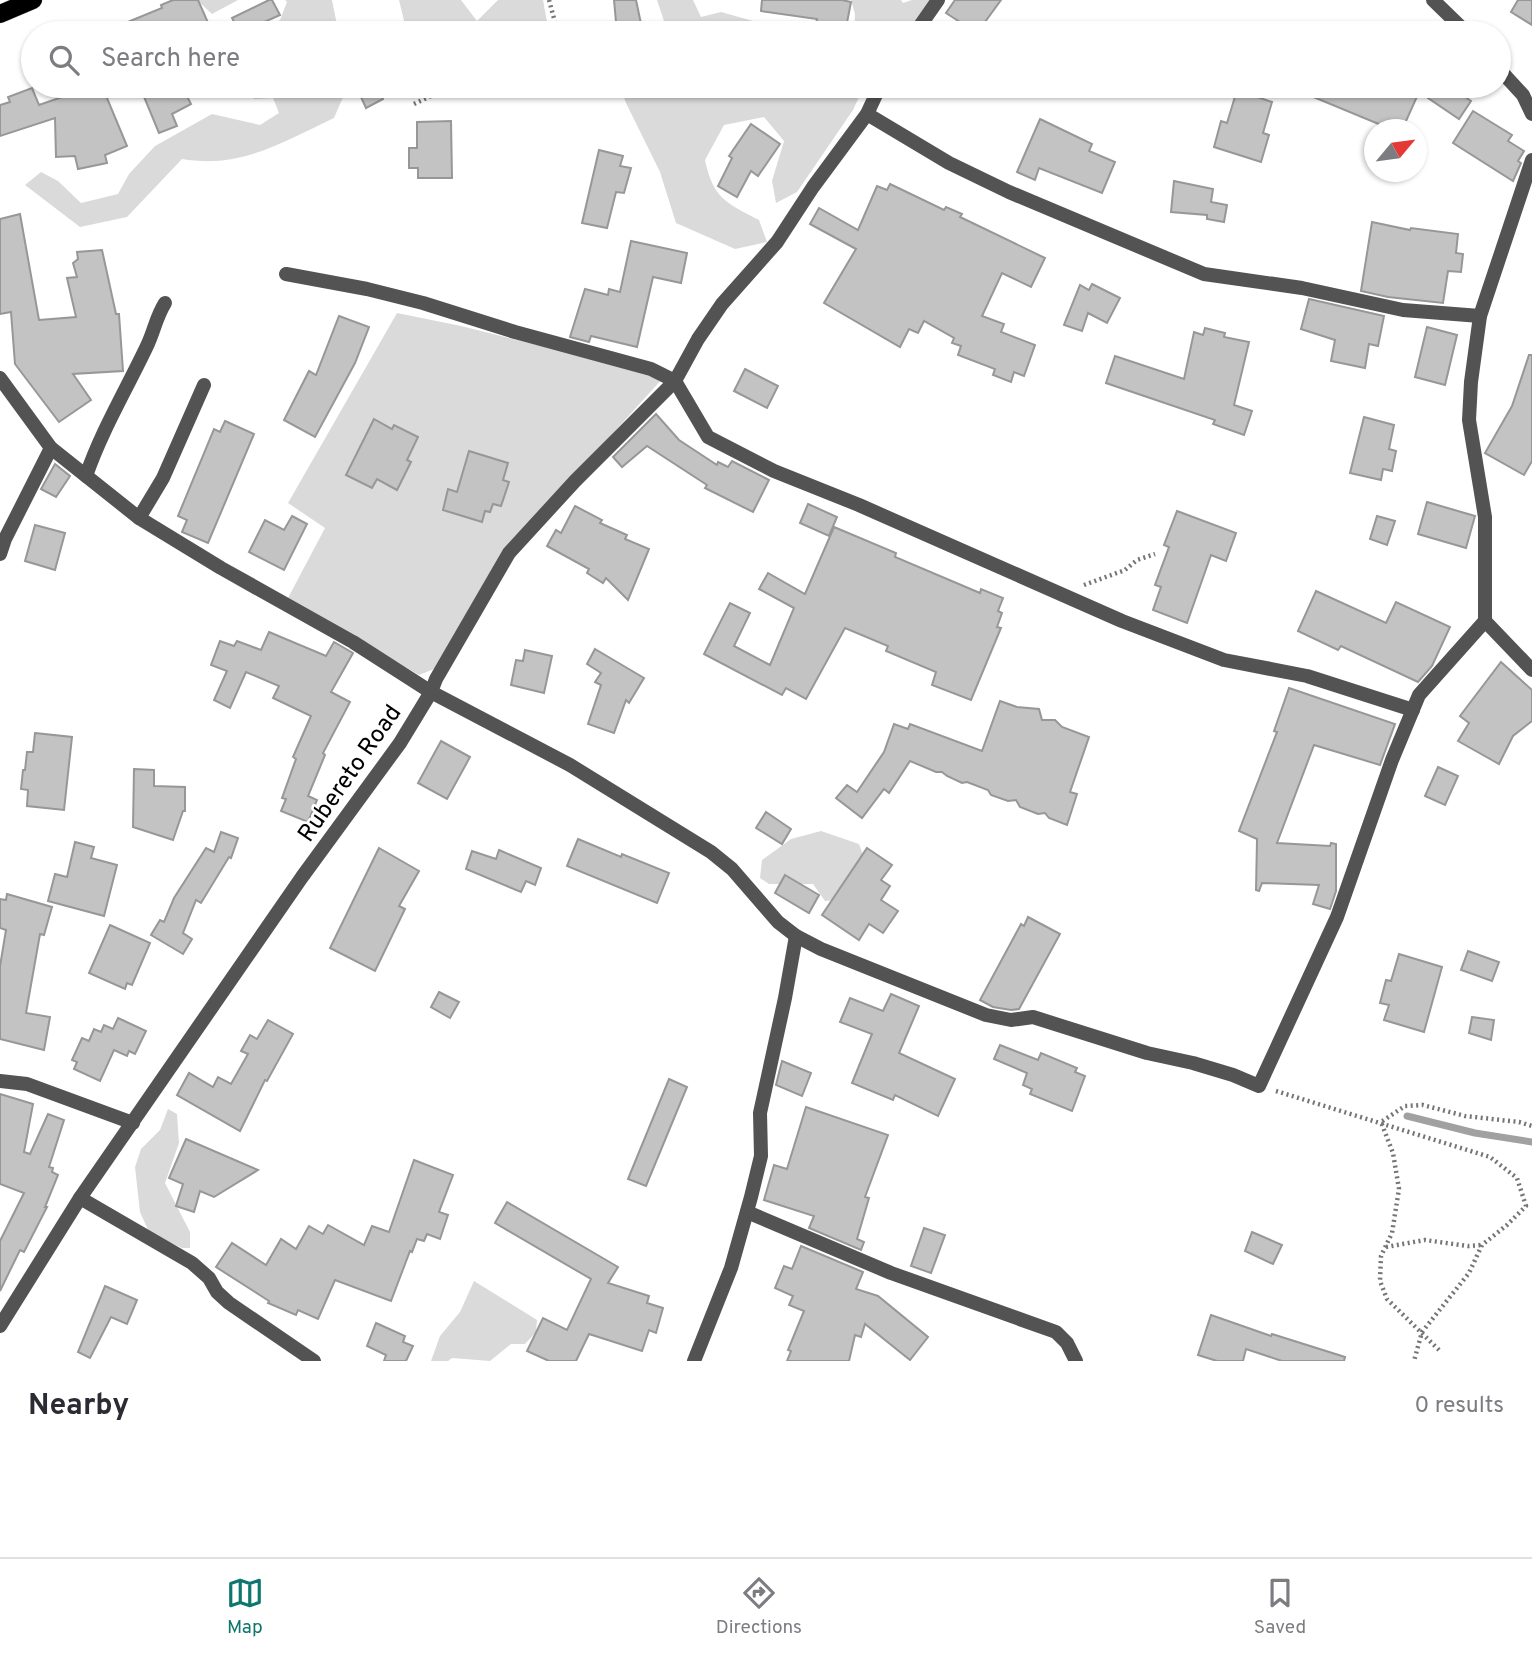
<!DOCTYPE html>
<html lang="en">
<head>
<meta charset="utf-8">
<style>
	body { margin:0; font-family:Overpass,sans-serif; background:#f2f2f3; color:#2b2b33 }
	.compass { position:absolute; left:1364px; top:119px; width:63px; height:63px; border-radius:50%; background:#fff; box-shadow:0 2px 5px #0004; rotate:61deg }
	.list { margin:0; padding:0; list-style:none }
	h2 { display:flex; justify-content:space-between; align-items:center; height:91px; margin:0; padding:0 28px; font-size:30px }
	h2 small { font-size:23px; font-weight:400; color:#7c7c81 }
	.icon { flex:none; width:38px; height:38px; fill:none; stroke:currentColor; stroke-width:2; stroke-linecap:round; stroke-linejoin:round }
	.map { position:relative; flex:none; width:1532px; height:1361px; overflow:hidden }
	.search { position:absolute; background:#fff; box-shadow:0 2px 5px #0004; left:21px; right:21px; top:21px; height:77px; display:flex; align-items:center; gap:18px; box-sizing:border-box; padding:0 24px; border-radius:38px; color:#7c7c81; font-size:26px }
	.sheet { height:196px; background:#fff }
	nav { display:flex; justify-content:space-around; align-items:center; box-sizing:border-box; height:98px; border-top:2px solid #e1e1e2; background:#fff; font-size:19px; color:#7c7c81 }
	nav a { display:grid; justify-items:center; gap:4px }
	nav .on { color:#0f766e }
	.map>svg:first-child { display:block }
	.green { fill:#dadada }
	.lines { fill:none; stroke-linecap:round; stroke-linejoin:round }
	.stream { stroke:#a1a1a1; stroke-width:7 }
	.building { fill:#c3c3c3; stroke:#979797; stroke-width:2 }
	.primary-casing { stroke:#dbdbdb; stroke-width:19 }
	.path { stroke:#757575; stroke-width:4.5; stroke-dasharray:2 3.5; stroke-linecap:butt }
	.street { stroke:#535353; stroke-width:14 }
	.primary { stroke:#000; stroke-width:18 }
	.labels { text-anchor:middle; stroke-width:5; stroke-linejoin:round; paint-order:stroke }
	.street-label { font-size:24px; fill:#000; stroke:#fff }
</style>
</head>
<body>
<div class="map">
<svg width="1532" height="1361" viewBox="0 0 1532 1361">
	<rect width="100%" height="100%" fill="#fff"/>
	<g class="green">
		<polygon points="197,0 238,0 212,14"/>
		<polygon points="285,0 332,0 337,25 347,33 252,33 280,20 287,2"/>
		<polygon points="399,0 461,0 477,21 498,0 543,0 549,33 412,33 406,29"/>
		<polygon points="657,0 693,0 701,17 721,12 796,33 664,33 664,21"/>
		<polygon points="851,0 901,0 903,3 912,0 931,0 906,33 854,33 855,14"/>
		<path d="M247 86H345L346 90 334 118C283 142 241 169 182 159L127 217 80 227 25 185 41 172 58 181 81 203 118 194 129 174 155 146 212 114 260 125 279 113 273 98 254 99Z"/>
		<path d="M620 86H864L853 110 797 192 776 203 772 181 784 141 764 117 724 125 705 160C713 198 726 203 759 220L767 242 735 249 676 223 660 172 626 103Z"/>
		<polygon points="397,313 461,326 664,377 504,553 434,669 419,675 288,598 325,528 288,503"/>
		<polygon points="821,831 859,844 864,858 844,899 825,901 813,884 769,884 760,878 762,860 791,839"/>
		<polygon points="168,1109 177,1114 179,1143 165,1183 190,1232 190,1248 182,1248 150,1234 140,1212 135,1167 141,1149 160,1130"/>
		<polygon points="474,1281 537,1320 536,1332 525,1344 511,1344 490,1361 452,1358 448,1361 431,1361 440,1336 460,1312"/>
	</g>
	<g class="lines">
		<polyline class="stream" points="1407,1116 1475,1133 1532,1142"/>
	</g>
	<g class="building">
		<polygon points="173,0 198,0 209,25 188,33 101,33 162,8 161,5"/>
		<polygon points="269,0 272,0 280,15 240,33 232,18"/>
		<polygon points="614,0 636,0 643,33 617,33"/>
		<polygon points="762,0 842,0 851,2 845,33 815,28 817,19 761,11"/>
		<polygon points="955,0 1001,0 977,33 946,13"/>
		<polygon points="1518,0 1532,0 1532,25 1511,12"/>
		<polygon points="94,86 102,86 127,146 105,155 107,163 78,169 75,156 56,157 55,118 0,136 0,105 10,102 8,97 32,88 39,105"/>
		<polygon points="157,86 182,86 191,104 172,114 177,126 159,133 142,92"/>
		<polygon points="356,86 377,86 383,99 366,108"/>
		<polygon points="1287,86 1471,86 1464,96 1471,101 1459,119 1419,92 1402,130 1393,130"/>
		<polygon points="1237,90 1272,102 1263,133 1269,135 1261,162 1214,147 1221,121 1227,123"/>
		<polygon points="1473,111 1512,135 1508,141 1524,151 1518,161 1521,163 1513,181 1453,143"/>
		<polygon points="1040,119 1092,144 1089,151 1115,162 1102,193 1039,168 1035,180 1017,172"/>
		<polygon points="451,121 452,178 418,178 418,168 409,168 409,148 417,148 417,122"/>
		<polygon points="751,124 780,144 758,176 751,171 737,197 718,186 732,158 729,156"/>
		<polygon points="599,150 623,156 620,166 631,168 624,193 616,192 607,228 582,223"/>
		<polygon points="1174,181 1213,189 1211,202 1227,205 1224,222 1207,219 1207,215 1171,212"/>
		<polygon points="890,184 944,210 946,207 962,214 960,217 1045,258 1031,287 1002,273 982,316 1004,324 1001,332 1035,345 1024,376 1014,372 1011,382 993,375 995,369 958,355 961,346 952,343 954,338 924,321 918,333 909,329 900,347 824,303 856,249 810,224 819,208 858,230 877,186 887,190"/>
		<polygon points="20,214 39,320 76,317 67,278 77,277 73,263 78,259 77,252 102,250 116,314 119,314 123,371 73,374 91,400 59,422 15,364 11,312 0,314 0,219"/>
		<polygon points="1372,222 1410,230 1411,228 1458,234 1456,253 1463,254 1461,272 1448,271 1443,303 1388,297 1361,291"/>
		<polygon points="631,241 687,253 681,283 653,277 637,347 591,336 589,342 570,337 585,289 608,295 609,289 620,292"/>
		<polygon points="1092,284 1120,298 1107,323 1088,313 1082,331 1064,325 1080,285 1089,290"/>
		<polygon points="1309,299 1384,316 1378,346 1369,344 1365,368 1331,361 1335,340 1301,329"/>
		<polygon points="339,316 369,327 355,363 315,437 284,420 309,371 316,375"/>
		<polygon points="1427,327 1457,335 1445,385 1415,377"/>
		<polygon points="1205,328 1225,333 1224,337 1249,342 1234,405 1252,411 1244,435 1213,424 1215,420 1106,383 1115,356 1184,379 1194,332 1203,335"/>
		<polygon points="1529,355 1532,355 1532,461 1524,475 1485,453 1512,406"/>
		<polygon points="745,369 778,386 767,408 734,391"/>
		<polygon points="656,414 679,440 717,465 718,462 728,467 732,461 769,480 753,512 705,488 707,485 647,446 622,467 613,457"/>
		<polygon points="1364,417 1394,425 1389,449 1396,451 1392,471 1383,469 1381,480 1350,473"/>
		<polygon points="374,419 392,429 394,425 418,437 407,460 411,462 397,490 377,479 372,488 346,475"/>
		<polygon points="225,421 254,434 208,543 182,532 187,520 178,516 214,429 220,432"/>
		<polygon points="469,451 508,463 503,480 509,482 501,506 493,504 490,512 485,511 482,522 443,510 448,489 457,492"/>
		<polygon points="55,464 70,476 56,497 41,489"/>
		<polygon points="1427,502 1475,516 1466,548 1418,534"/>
		<polygon points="808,504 837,517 829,536 800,523"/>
		<polygon points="575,506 602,520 600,523 627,535 625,539 649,549 628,600 606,578 603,583 587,573 589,569 547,546 556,530 561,533"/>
		<polygon points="1177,511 1236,533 1226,561 1211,555 1187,623 1153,610 1161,587 1155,585 1169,547 1164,545"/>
		<polygon points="292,516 307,524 284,570 249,552 265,520 284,530"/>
		<polygon points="1377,516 1395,521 1387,545 1370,539"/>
		<polygon points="35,525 65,533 55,570 25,561"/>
		<polygon points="834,527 896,553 895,557 980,593 981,589 1003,598 998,611 1002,613 997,627 1001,628 971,700 932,685 936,672 886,651 888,646 845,628 806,699 786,688 782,695 704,654 730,603 750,613 734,646 770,665 794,608 759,589 768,573 805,594"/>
		<polygon points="1316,591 1386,623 1396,602 1450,627 1432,666 1418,682 1341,646 1338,650 1298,631"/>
		<polygon points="269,632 326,656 334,642 353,653 331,692 350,702 323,753 325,755 308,796 317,800 308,822 281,811 286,799 282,798 296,759 293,757 311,716 273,698 279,686 246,672 230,708 214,700 227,671 211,665 220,641 234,646 237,641 261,650"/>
		<polygon points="595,649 644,678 629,703 626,700 614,733 588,724 601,685 595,682 601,673 587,664"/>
		<polygon points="525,650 552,656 544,693 511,685 516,660 523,661"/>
		<polygon points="1501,662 1532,690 1532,721 1513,736 1499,764 1458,741 1469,723 1460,716"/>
		<polygon points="1289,688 1395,724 1380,765 1314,745 1277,843 1330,846 1331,843 1336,844 1336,891 1330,909 1313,904 1319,885 1262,883 1259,891 1256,890 1257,839 1239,831 1277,732 1274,731"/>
		<polygon points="1000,701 1017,707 1039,709 1042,720 1055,720 1062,727 1089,737 1070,792 1077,794 1067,825 1049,818 1045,813 1038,814 1020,807 1016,800 1008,801 991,795 988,790 967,782 962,783 947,776 942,772 936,772 910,761 889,793 884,789 862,818 836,798 847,785 857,792 884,752 894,724 908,729 910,724 982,751"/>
		<polygon points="35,733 72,737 64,810 27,806 28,790 21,789 23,770 25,770 27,752 33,752"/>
		<polygon points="441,741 470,757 447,799 418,783"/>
		<polygon points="1438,767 1458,776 1445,805 1425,796"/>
		<polygon points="134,769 154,770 154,786 185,787 185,811 183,811 173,840 133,827"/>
		<polygon points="766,812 791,829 782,844 756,828"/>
		<polygon points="221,832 238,838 231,858 229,857 201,903 196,900 183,933 192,939 183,954 151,935 160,920 164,922 174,898 206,848 214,852"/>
		<polygon points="578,839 621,857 622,854 669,873 657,903 567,866"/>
		<polygon points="75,842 94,847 91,858 117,865 104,916 48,901 55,874 67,877"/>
		<polygon points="379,848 419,871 399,906 405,909 375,971 330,948"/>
		<polygon points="867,848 892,865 881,880 890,886 881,900 898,911 883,933 869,924 859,940 822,915"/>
		<polygon points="499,850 541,868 535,885 526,881 521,892 466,869 472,851 496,859"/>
		<polygon points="785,875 819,895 809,913 775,893"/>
		<polygon points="7,894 52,907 44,935 40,934 26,1013 50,1017 44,1050 0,1039 0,966 6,930 0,928 0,899 6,900"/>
		<polygon points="1028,917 1060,934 1019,1009 1011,1010 993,1007 980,1000 1021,924 1024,926"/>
		<polygon points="110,925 150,943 132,985 127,983 125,989 89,973"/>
		<polygon points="1468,951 1499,962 1492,981 1461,970"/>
		<polygon points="1399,954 1442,967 1424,1032 1384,1020 1389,1005 1380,1003 1386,980 1391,981"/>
		<polygon points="439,992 459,1002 450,1018 431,1007"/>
		<polygon points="891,994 919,1006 899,1053 955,1079 938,1116 895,1095 893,1100 852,1083 872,1034 840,1022 850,998 883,1011"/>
		<polygon points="1472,1017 1494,1020 1491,1040 1469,1033"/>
		<polygon points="118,1018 146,1031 135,1054 129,1051 127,1056 114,1050 100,1081 74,1069 77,1062 72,1060 82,1038 89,1041 94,1029 101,1032 104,1025 113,1029"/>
		<polygon points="268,1020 293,1034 267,1081 265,1080 240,1131 177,1095 189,1073 213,1087 218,1077 231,1084 248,1054 241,1051 250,1035 257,1039"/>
		<polygon points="1000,1045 1038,1060 1041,1053 1077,1068 1075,1072 1085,1076 1072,1111 1030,1094 1032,1089 1023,1085 1027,1073 994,1059"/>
		<polygon points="782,1061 811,1073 802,1096 776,1085"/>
		<polygon points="669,1079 687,1087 646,1186 628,1179"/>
		<polygon points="0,1094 33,1104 24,1152 30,1154 48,1114 64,1120 49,1167 53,1168 52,1172 58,1175 45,1207 47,1207 24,1252 20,1250 0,1291 0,1241 24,1193 0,1184"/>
		<polygon points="806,1107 888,1135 865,1197 869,1198 857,1239 864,1242 861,1250 809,1228 814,1216 764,1200 774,1165 787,1169"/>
		<polygon points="186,1139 258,1170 214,1197 200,1191 194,1212 176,1206 183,1184 169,1178"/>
		<polygon points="414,1160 453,1175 439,1212 448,1215 440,1239 427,1234 424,1241 417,1239 412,1252 410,1251 391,1301 335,1280 318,1319 298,1310 296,1315 268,1303 269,1301 216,1267 232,1243 266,1265 281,1239 296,1249 309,1226 323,1234 328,1225 364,1245 372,1226 389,1232"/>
		<polygon points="507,1202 618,1267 608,1283 649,1296 647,1303 663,1308 656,1333 649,1330 642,1351 589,1334 576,1361 549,1361 527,1351 543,1318 567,1330 591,1279 495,1223"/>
		<polygon points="924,1228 945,1235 931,1273 911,1266"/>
		<polygon points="1252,1232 1282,1245 1273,1264 1245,1251"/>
		<polygon points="801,1246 863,1272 856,1289 878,1296 928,1337 910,1360 865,1324 861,1337 855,1335 849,1361 787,1361 791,1351 788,1350 804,1311 789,1305 793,1296 775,1288 784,1266 792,1269"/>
		<polygon points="105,1286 137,1300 127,1324 111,1317 90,1358 78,1352"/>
		<polygon points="1211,1315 1271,1336 1272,1334 1345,1357 1344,1361 1282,1361 1246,1349 1243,1361 1217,1361 1198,1355"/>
		<polygon points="376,1323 405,1336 403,1342 413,1346 406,1361 384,1361 386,1355 367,1346"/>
	</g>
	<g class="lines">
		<defs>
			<polyline id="primary" points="0,14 33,0"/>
		</defs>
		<use href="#primary" class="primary-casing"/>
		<g class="path">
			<polyline points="549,0 558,33"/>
			<polyline points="414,104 452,86"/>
			<polyline points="1084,585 1125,570 1137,560 1155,554"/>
			<polyline points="1276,1091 1490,1157 1517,1178 1526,1206 1507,1225 1482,1245 1469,1273 1422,1332 1414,1361"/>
			<polyline points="1386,1247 1425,1240 1468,1246 1482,1245"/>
			<polyline points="1439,1350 1387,1299 1380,1281 1381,1256 1392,1233 1399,1189 1393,1153 1381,1122 1405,1106 1423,1105 1465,1116 1519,1122 1532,1126"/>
		</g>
		<g class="street">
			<polyline points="1433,0 1467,33"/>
			<polyline points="915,33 938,0"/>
			<polyline points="1499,69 1523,95 1532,114"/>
			<polyline points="880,86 867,114 813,187 777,242 722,304 698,339 675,381 575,481 509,553 436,679 431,692 570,765 711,852 732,869 778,922 796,936 821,949 986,1015 1011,1020 1033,1017 1147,1053 1193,1063 1233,1075 1259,1086 1337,917 1392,760 1419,695 1485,621 1485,517 1469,420 1471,382 1480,316 1532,160"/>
			<polyline points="867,114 949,163 1009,192 1204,274 1302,288 1403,310 1480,316"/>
			<polyline points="286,274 367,289 423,303 515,332 651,369 675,381 708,437 774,471 859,505 1122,621 1224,660 1307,676 1413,710"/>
			<polyline points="0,378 51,448 139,518 221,568 353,642 431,692 400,743 302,877 80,1198 0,1326"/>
			<path d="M86 476C101 432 126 390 146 348 154 332 156 317 165 303"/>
			<polyline points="139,518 163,478 204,385"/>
			<polyline points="0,554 5,539 51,448"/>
			<polyline points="1485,621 1532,670"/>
			<polyline points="0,1081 27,1084 133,1123"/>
			<polyline points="80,1198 192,1263 209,1278 217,1292 229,1303 314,1361"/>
			<polyline points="747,1212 891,1273 1056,1332 1067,1343 1076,1361"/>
			<polyline points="694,1361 731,1268 751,1197 761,1156 760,1113 785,998 796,936"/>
		</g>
		<use href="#primary" class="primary"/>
	</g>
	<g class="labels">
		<g class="street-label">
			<text transform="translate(349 773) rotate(-55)" y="8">Rubereto Road</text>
		</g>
	</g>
</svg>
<svg class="compass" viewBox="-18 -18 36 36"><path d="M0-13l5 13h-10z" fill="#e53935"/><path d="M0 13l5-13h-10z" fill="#7c7c81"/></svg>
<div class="search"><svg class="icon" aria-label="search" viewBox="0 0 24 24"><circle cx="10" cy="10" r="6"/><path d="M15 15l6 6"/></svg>Search here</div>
</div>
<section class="sheet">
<h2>Nearby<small>0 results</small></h2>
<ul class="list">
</ul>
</section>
<nav>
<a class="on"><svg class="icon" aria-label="map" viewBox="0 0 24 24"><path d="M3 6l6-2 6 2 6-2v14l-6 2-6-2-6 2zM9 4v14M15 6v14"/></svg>Map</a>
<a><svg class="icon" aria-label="directions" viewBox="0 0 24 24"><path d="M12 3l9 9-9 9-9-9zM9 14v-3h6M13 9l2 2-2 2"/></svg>Directions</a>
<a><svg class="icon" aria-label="saved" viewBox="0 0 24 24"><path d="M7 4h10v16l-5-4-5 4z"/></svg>Saved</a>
</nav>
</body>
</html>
